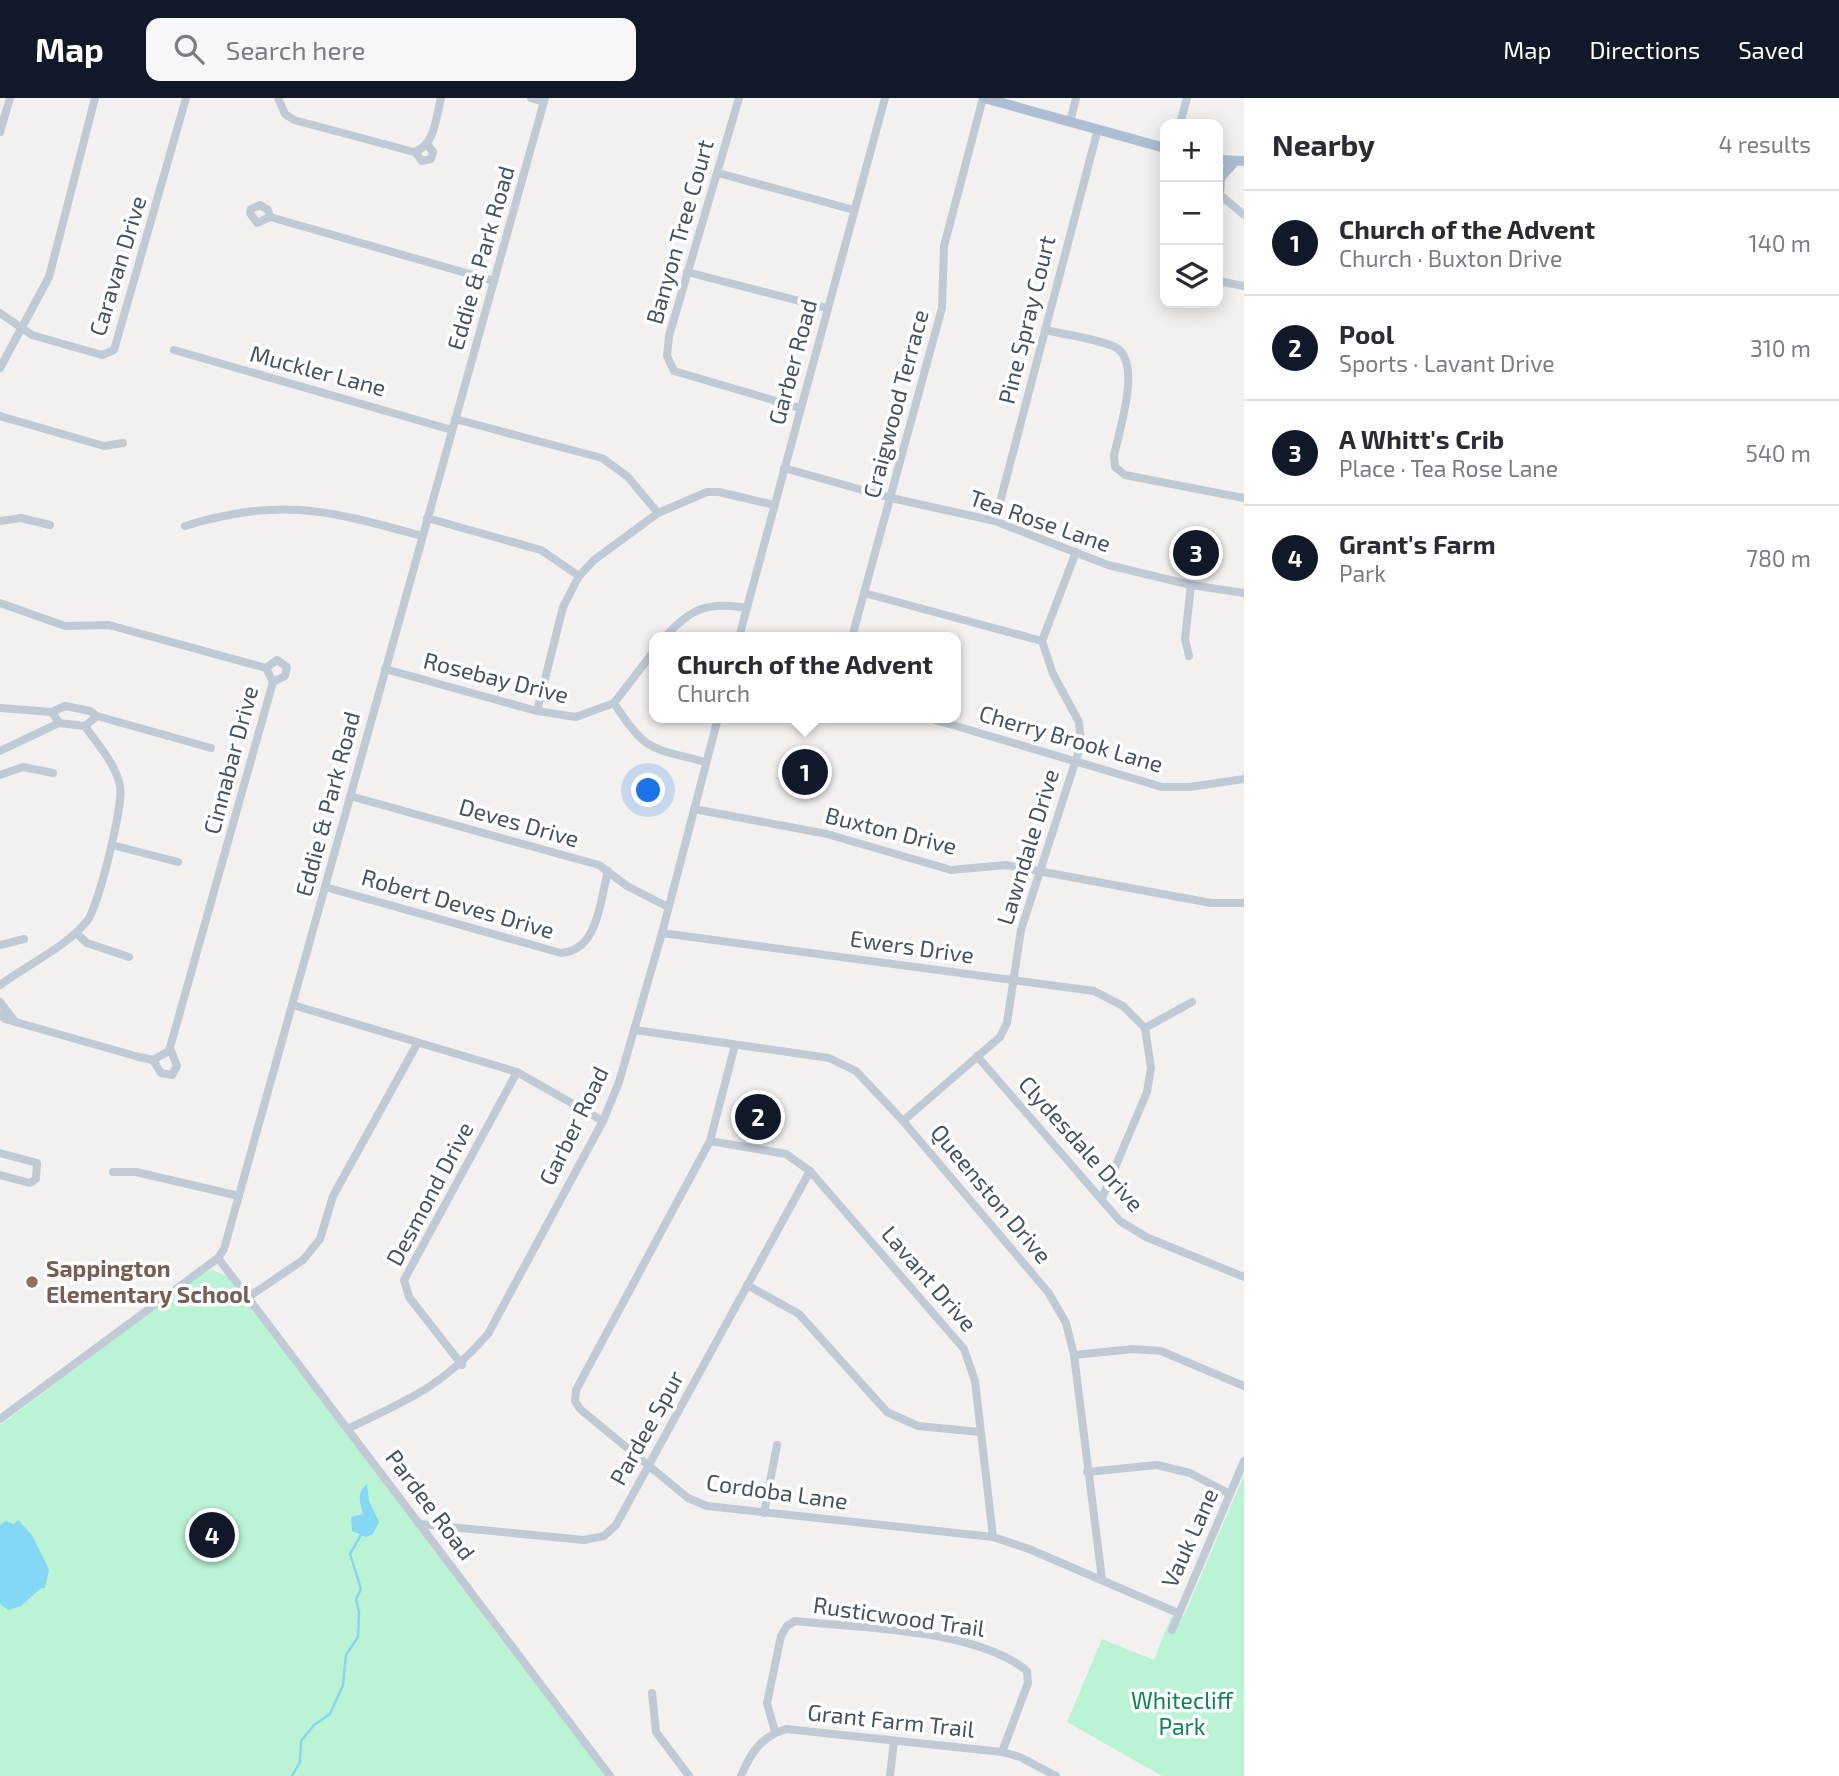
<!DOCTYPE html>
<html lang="en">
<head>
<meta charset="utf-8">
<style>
	body { margin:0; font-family:"Exo 2",sans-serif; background:#f7f7f7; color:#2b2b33 }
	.controls { position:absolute; right:21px; top:21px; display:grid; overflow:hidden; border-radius:14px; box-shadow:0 4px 18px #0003 }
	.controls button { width:63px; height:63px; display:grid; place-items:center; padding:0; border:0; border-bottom:2px solid #e1e1e2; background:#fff; color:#2b2b33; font:35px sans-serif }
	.you { position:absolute; left:649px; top:693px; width:24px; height:24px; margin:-18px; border:5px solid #fff; border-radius:50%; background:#1a73e8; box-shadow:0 0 0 10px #1a73e833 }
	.badge { display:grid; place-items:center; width:46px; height:46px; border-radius:50%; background:#111827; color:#fff; font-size:23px; font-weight:700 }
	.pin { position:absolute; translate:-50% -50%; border:4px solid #fff; box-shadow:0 2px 7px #0006 }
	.popup { position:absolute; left:649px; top:534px; width:312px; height:91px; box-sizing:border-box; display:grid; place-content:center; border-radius:14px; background:#fff; filter:drop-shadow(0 2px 5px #0005); font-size:23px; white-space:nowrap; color:#7c7c81 }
	.popup b { font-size:26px; color:#2b2b33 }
	.popup::after { content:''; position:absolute; left:50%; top:100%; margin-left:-14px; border:14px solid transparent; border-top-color:#fff }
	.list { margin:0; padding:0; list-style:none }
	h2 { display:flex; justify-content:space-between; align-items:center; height:91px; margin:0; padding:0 28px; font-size:30px }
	h2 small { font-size:23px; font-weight:400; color:#7c7c81 }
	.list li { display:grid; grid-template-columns:46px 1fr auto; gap:21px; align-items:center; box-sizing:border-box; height:105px; padding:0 28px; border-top:2px solid #e1e1e2 }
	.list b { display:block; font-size:26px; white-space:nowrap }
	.list p { margin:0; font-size:23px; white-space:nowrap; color:#7c7c81 }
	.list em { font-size:23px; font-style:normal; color:#7c7c81 }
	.icon { flex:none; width:38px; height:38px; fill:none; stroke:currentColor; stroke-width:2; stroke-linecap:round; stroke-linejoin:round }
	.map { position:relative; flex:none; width:1244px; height:1678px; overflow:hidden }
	header { display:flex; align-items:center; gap:42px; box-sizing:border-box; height:98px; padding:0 35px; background:#111827; color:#fff }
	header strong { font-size:33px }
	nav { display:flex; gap:38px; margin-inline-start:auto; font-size:24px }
	.search { width:490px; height:63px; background:#f7f7f7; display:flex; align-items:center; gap:18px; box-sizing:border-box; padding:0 24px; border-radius:14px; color:#7c7c81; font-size:26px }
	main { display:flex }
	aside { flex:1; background:#fff }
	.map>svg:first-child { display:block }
	.green { fill:#bbf4d5 }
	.water { fill:#84d7f5 }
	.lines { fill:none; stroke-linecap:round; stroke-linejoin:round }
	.stream { stroke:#84d7f5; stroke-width:2.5 }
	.minor { stroke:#c0cad4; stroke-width:8 }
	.major { stroke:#aebed2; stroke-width:10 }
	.education-dot { fill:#8d6e63; stroke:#fff; stroke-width:2.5 }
	.labels { text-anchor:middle; stroke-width:7; stroke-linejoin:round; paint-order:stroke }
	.street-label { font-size:23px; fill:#465260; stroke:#fff }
	.education-label { font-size:23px; font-weight:bold; fill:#785e54; stroke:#fff; text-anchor:start }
	.park-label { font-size:23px; fill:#0e8550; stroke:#fff }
</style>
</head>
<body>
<header>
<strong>Map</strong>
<div class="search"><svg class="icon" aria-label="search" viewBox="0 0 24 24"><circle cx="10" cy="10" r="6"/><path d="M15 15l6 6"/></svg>Search here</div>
<nav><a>Map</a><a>Directions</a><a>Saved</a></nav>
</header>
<main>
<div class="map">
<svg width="1244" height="1678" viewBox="0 0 1244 1678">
	<rect width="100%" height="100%" fill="#f3f0f0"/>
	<g class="green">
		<polygon points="212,1172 227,1178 605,1678 0,1678 0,1327 203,1175"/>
		<polygon points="1244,1377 1244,1678 1162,1678 1067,1624 1102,1541 1154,1562 1171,1519 1184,1518"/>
	</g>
	<g class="water">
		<path d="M367 1386 369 1403 379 1424 373 1436 366 1439 352 1433 351 1419 363 1416C360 1404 356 1395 367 1386Z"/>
		<polygon points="18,1422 32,1437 46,1465 49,1472 45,1490 41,1490 21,1508 8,1512 0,1506 0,1427 6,1423 14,1426"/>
	</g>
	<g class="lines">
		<polyline class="stream" points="292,1678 300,1664 301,1643 314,1627 330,1616 343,1587 346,1557 358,1539 359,1515 356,1501 361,1491 350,1456 361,1437"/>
		<g class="minor">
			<path d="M278 0 285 16 294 22 414 54C435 48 436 19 441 0"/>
			<polyline points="531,0 544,4"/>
			<polyline points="739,0 669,238 667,258 674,273 800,310"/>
			<polyline points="1070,24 1076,0"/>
			<polyline points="1180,26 1187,0"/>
			<polyline points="0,34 10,0"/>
			<polyline points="415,54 422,63 431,61 433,54 427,46"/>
			<polyline points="718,75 854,112"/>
			<polyline points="1218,95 1244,117"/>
			<polyline points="270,119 257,125 250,115 251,111 260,107 268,112 270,119 494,183"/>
			<polyline points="687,174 827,210"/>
			<polyline points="1218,183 1244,188"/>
			<polyline points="0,215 32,237 102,257 114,252 186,0"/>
			<path d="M1045 232C1067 237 1092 240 1113 248 1144 260 1119 332 1114 358L1115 369 1125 377 1244 400"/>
			<polyline points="174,252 452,332"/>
			<polyline points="0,270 49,179 95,0"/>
			<polyline points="0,318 104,348 123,345"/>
			<polyline points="455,321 602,360 627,378 658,415"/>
			<polyline points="784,370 891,400 995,423 1108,467 1191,487 1244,495"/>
			<polyline points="427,420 541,452 579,478"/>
			<polyline points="0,423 21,420 50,427"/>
			<polyline points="995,423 1098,31"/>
			<path d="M185 428C280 398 331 413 422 438"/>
			<polyline points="864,495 1042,543"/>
			<polyline points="0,505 65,528 109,527 266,570 273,584 169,953 153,962 139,959 5,921 0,916"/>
			<path d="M665 539C691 510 708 503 747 510"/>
			<polyline points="739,539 885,0"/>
			<polyline points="852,539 942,210 944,148 983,0"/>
			<polyline points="1189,558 1185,541 1191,487"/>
			<polyline points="266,570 277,562 287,569 285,578 273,584"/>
			<polyline points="385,571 537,613 576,619 614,605 654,553"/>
			<path d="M614 605C646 655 650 649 705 664"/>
			<polyline points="0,610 52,614 59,625 85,628 97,618 211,650"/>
			<polyline points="537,613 563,509 579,478 594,462 658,415 707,394 719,394 774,407"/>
			<polyline points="52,614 65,608 90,613 97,618"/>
			<polyline points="929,620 1162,689 1190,689 1244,681"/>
			<polyline points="0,653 59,625"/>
			<polyline points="0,677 23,669 53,675"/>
			<polyline points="350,698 599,767 627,788 668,809"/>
			<polyline points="694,711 827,736 951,772 1006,767 1211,805 1244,805"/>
			<polyline points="112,747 178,764"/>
			<path d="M325 789 561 855C598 853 600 803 608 773"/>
			<polyline points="76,835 87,845 129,859"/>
			<polyline points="662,835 1094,893 1123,908 1145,930 1151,970 1147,994 1102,1100"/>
			<polyline points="0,847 24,841"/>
			<path d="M0 887C28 866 65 850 87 823 98 810 124 706 120 688 116 666 97 646 85 628"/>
			<polyline points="0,904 13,921"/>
			<polyline points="293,907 517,974 603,1023"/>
			<polyline points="1145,930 1192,904"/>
			<polyline points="635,932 829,960 856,973 903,1023 1048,1194 1066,1225 1074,1257 1102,1481"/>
			<polyline points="735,947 710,1043 576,1292 575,1303 580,1311 688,1400 707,1408 993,1439 1029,1451 1178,1515"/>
			<polyline points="977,958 1120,1123 1146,1139 1244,1179"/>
			<polyline points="153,962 161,975 172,977 177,968 170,950"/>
			<polyline points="903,1023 1000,939 1007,925 1021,832 1081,646 1079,624 1053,576 1042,543 1076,454"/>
			<polyline points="710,1043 786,1056 810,1073 964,1251 975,1283 993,1439"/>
			<polyline points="0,1055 37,1065 36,1081 30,1085 0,1077"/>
			<polyline points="113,1074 136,1074 239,1098"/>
			<polyline points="218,1160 610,1678"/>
			<polyline points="747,1187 799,1216 887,1314 918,1328 980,1334"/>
			<polyline points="250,1198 303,1162 320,1141 333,1098 417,946"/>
			<polyline points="1074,1257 1133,1251 1161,1253 1244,1288"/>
			<polyline points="462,1267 409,1199 404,1182 517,974"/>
			<polyline points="0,1321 218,1160 224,1151 545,0"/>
			<path d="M349 1330C410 1301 443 1288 488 1236L603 1023 619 984 662 835 718 620"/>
			<polyline points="1087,1374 1157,1367 1190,1375 1230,1396"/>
			<polyline points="764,1415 777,1347"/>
			<polyline points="419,1426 584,1442 604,1438 616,1427 810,1073"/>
			<polyline points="1172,1532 1244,1363"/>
			<polyline points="652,1595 656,1634 689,1678"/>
			<path d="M775 1634 767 1605 781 1538 787 1528 795 1523C861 1530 977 1531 1027 1573L1028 1585 1002 1654"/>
			<path d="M741 1678C751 1654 761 1639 786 1631L1002 1654 1020 1659 1056 1678"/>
			<polyline points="890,1678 894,1643"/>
		</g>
		<g class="major">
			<polyline points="984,0 1165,50"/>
			<polyline points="1218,62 1244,63"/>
			<polyline points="1219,96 1220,80 1235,63"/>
		</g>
	</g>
	<circle class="education-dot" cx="32" cy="1184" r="7"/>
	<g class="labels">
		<g class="street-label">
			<text transform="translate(680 134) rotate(-74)" y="8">Banyon Tree Court</text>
			<text transform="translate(481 160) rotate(-74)" y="8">Eddie &amp; Park Road</text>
			<text transform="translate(118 168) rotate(-73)" y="8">Caravan Drive</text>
			<text transform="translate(1027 222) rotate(-76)" y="8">Pine Spray Court</text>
			<text transform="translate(793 264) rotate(-75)" y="8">Garber Road</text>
			<text transform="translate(318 273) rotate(15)" y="8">Muckler Lane</text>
			<text transform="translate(896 306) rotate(-75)" y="8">Craigwood Terrace</text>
			<text transform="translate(1040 423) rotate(19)" y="8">Tea Rose Lane</text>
			<text transform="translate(496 580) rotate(14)" y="8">Rosebay Drive</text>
			<text transform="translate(1071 641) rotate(16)" y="8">Cherry Brook Lane</text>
			<text transform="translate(231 662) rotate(-75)" y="8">Cinnabar Drive</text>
			<text transform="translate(328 706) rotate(-75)" y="8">Eddie &amp; Park Road</text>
			<text transform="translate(519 725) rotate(16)" y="8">Deves Drive</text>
			<text transform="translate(891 733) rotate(14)" y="8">Buxton Drive</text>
			<text transform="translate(1028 749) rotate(-73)" y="8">Lawndale Drive</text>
			<text transform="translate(458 806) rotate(16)" y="8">Robert Deves Drive</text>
			<text transform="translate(912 849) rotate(8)" y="8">Ewers Drive</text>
			<text transform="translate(574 1028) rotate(-64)" y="8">Garber Road</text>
			<text transform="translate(1081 1046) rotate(48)" y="8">Clydesdale Drive</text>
			<text transform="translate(430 1096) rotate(-62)" y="8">Desmond Drive</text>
			<text transform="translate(991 1096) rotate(50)" y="8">Queenston Drive</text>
			<text transform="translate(929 1181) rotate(49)" y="8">Lavant Drive</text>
			<text transform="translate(647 1330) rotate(-61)" y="8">Pardee Spur</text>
			<text transform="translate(777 1394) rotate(8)" y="8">Cordoba Lane</text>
			<text transform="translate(430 1407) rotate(53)" y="8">Pardee Road</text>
			<text transform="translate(1190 1440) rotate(-66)" y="8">Vauk Lane</text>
			<text transform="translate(899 1519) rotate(8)" y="8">Rusticwood Trail</text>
			<text transform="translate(891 1623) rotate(6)" y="8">Grant Farm Trail</text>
		</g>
		<g class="education-label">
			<text x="46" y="1179">Sappington<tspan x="46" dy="26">Elementary School</tspan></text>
		</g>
		<g class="park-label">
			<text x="1182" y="1611">Whitecliff<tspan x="1182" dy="26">Park</tspan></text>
		</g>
	</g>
</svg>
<div class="controls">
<button>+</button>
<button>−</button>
<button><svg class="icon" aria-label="layers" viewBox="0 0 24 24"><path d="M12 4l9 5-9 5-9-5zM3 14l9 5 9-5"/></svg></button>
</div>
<div class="you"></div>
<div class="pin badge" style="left:805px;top:674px">1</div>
<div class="popup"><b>Church of the Advent</b>Church</div>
<div class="pin badge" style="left:758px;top:1019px">2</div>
<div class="pin badge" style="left:1196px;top:455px">3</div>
<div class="pin badge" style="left:212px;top:1437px">4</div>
</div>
<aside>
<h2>Nearby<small>4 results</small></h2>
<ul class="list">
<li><span class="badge">1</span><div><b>Church of the Advent</b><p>Church · Buxton Drive</p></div><em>140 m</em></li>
<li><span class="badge">2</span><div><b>Pool</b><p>Sports · Lavant Drive</p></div><em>310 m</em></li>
<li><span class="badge">3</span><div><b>A Whitt's Crib</b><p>Place · Tea Rose Lane</p></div><em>540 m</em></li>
<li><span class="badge">4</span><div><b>Grant's Farm</b><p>Park</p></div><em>780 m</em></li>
</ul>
</aside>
</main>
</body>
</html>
